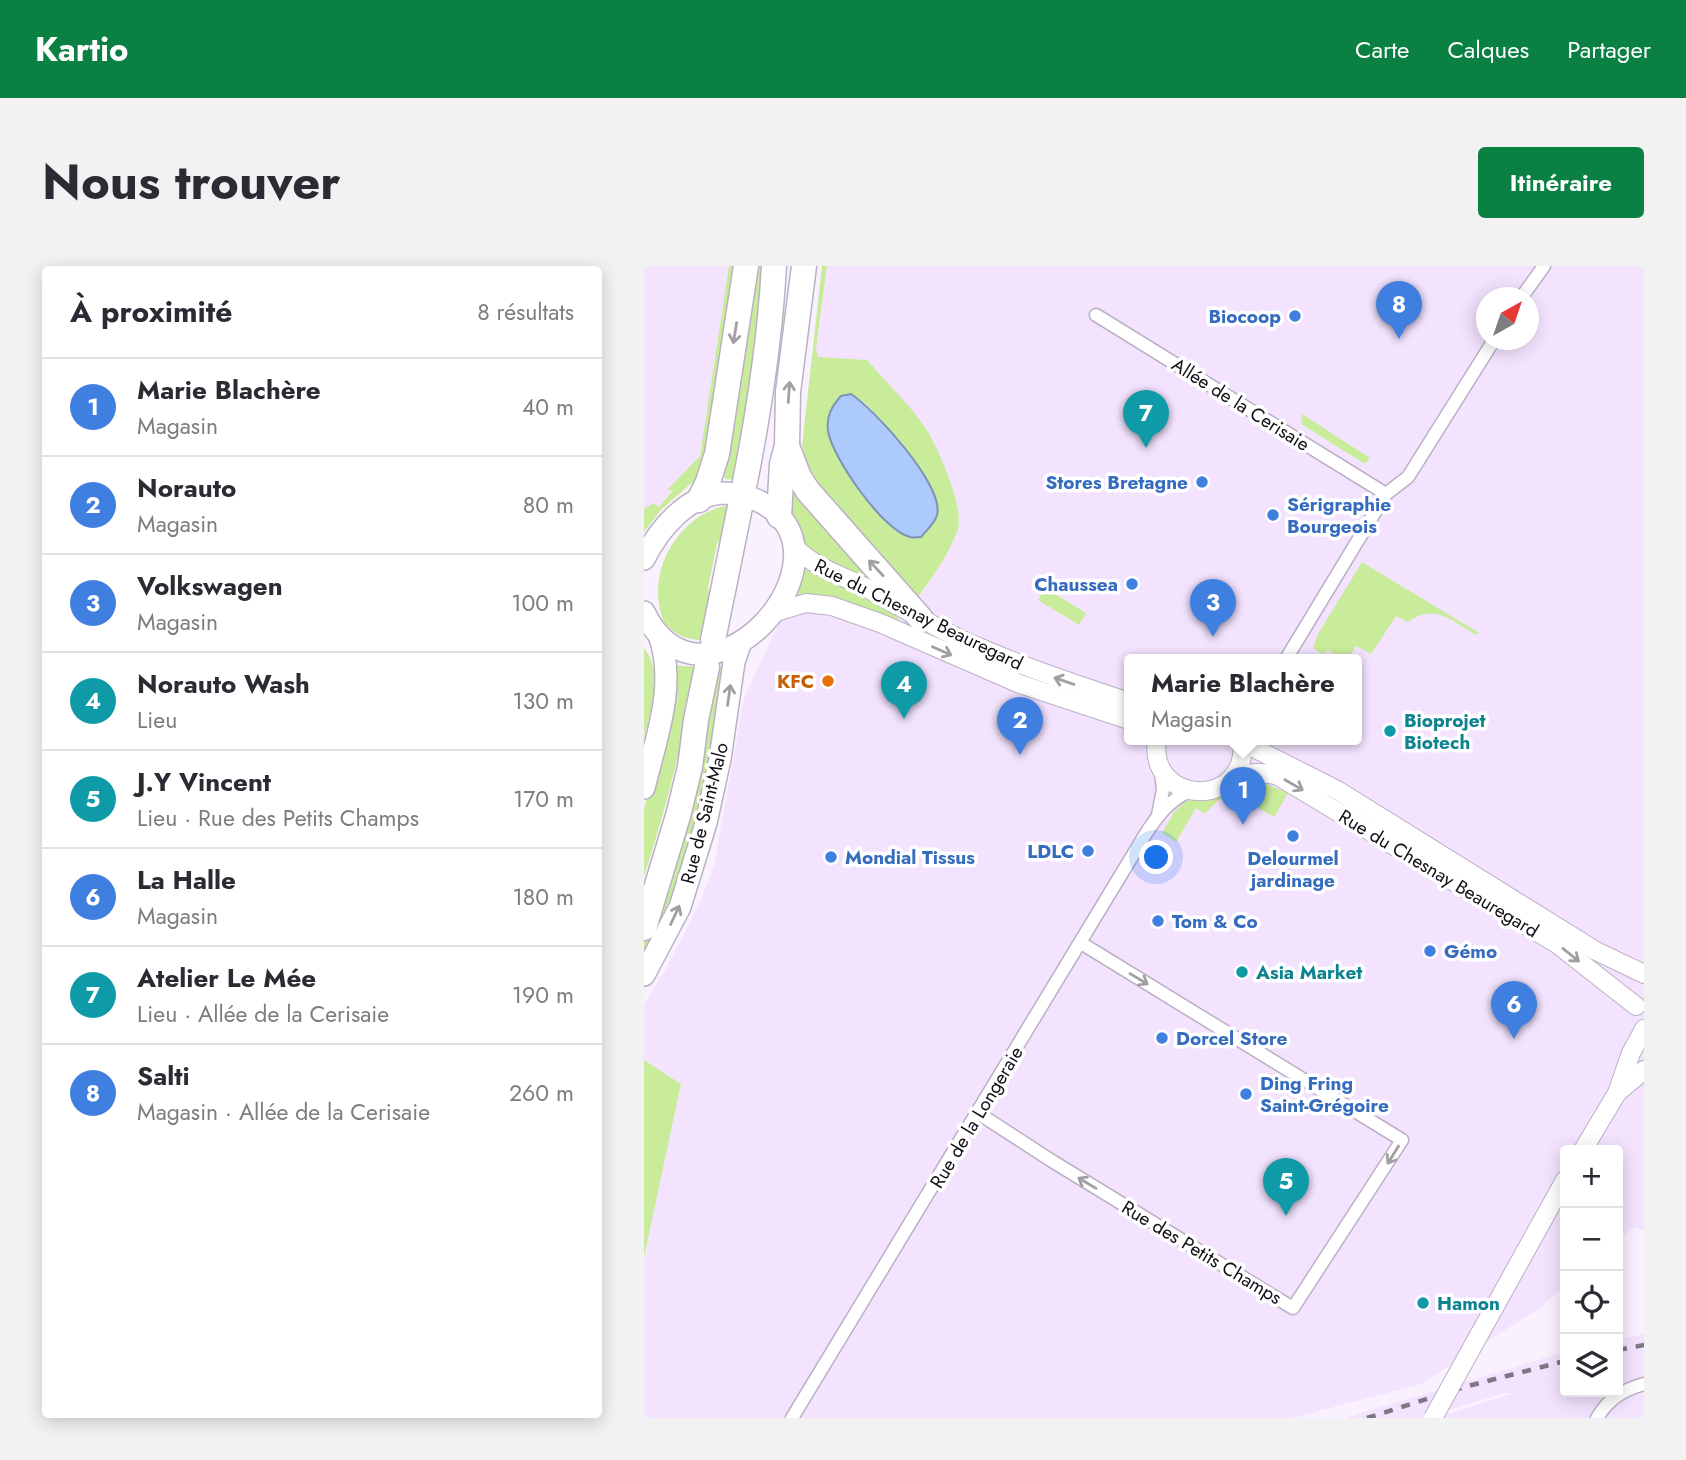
<!DOCTYPE html>
<html lang="fr">
<head>
<meta charset="utf-8">
<style>
	body { margin:0; font-family:Jost,sans-serif; background:#f2f2f3; color:#2b2b33 }
	.controls { position:absolute; right:21px; bottom:21px; display:grid; overflow:hidden; border-radius:7px; box-shadow:0 4px 18px #0003 }
	.controls button { width:63px; height:63px; display:grid; place-items:center; padding:0; border:0; border-bottom:2px solid #e1e1e2; background:#fff; color:#2b2b33; font:35px sans-serif }
	.compass { position:absolute; left:832px; top:21px; width:63px; height:63px; border-radius:50%; background:#fff; box-shadow:0 4px 18px #0003; rotate:40deg }
	.you { position:absolute; left:513px; top:592px; width:24px; height:24px; margin:-18px; border:5px solid #fff; border-radius:50%; background:#1a73e8; box-shadow:0 0 0 10px #1a73e833 }
	.badge { display:grid; place-items:center; width:46px; height:46px; border-radius:50%; background:#0b8043; color:#fff; font-size:23px; font-weight:700 }
	.pin { position:absolute; translate:-50% -58px; filter:drop-shadow(0 2px 4px #0008) }
	.pin::after { content:''; position:absolute; top:37px; width:24px; height:21px; background:inherit; clip-path:polygon(0 0,100% 0,50% 100%) }
	.popup { position:absolute; left:480px; top:388px; width:238px; height:91px; box-sizing:border-box; display:grid; place-content:center; border-radius:7px; background:#fff; filter:drop-shadow(0 2px 5px #0005); font-size:23px; white-space:nowrap; color:#7c7c81 }
	.popup b { font-size:26px; color:#2b2b33 }
	.popup::after { content:''; position:absolute; left:50%; top:100%; margin-left:-14px; border:14px solid transparent; border-top-color:#fff }
	.list { margin:0; padding:0; list-style:none }
	h2 { display:flex; justify-content:space-between; align-items:center; height:91px; margin:0; padding:0 28px; font-size:30px }
	h2 small { font-size:23px; font-weight:400; color:#7c7c81 }
	.list li { display:grid; grid-template-columns:46px 1fr auto; gap:21px; align-items:center; box-sizing:border-box; height:98px; padding:0 28px; border-top:2px solid #e1e1e2 }
	.list b { display:block; font-size:26px; white-space:nowrap }
	.list p { margin:0; font-size:23px; white-space:nowrap; color:#7c7c81 }
	.list em { font-size:23px; font-style:normal; color:#7c7c81 }
	.icon { flex:none; width:38px; height:38px; fill:none; stroke:currentColor; stroke-width:2; stroke-linecap:round; stroke-linejoin:round }
	.map { position:relative; flex:none; width:1000px; height:1152px; overflow:hidden; border-radius:7px }
	header { display:flex; align-items:center; gap:42px; box-sizing:border-box; height:98px; padding:0 35px; background:#0b8043; color:#fff }
	header strong { font-size:33px }
	nav { display:flex; gap:38px; margin-inline-start:auto; font-size:24px }
	.intro { display:flex; align-items:center; justify-content:space-between; box-sizing:border-box; height:168px; padding:0 42px }
	h1 { margin:0; font-size:49px }
	.button { padding:18px 32px; border-radius:7px; background:#0b8043; color:#fff; font-size:24px; font-weight:700 }
	main { display:flex; gap:42px; padding:0 42px }
	aside { flex:1; background:#fff; border-radius:7px; box-shadow:0 4px 18px #0003 }
	.map>svg:first-child { display:block }
	.built { fill:#f3e3ff; fill-rule:evenodd }
	.green { fill:#c9ec9b; fill-rule:evenodd }
	.water { fill:#accafb; stroke:#7e92b6; stroke-width:2 }
	.lines { fill:none; stroke-linecap:round; stroke-linejoin:round }
	.street-casing { stroke:#bbb0c4; stroke-width:15 }
	.secondary-casing { stroke:#bbb0c4; stroke-width:20 }
	.primary-casing { stroke:#bbb0c4; stroke-width:24 }
	.highway-casing { stroke:#bbb0c4; stroke-width:27 }
	.street { stroke:#fff; stroke-width:12 }
	.secondary { stroke:#fff; stroke-width:18 }
	.primary { stroke:#fff; stroke-width:21 }
	.highway { stroke:#fff; stroke-width:24 }
	.rail { stroke:#7d7781; stroke-width:4.5; stroke-dasharray:9 9; stroke-linecap:butt }
	.secondary-bridge-casing { stroke:#bbb0c4; stroke-width:20; stroke-linecap:butt }
	.secondary-bridge { stroke:#fff; stroke-width:18 }
	.oneway { stroke:#a19fa2 }
	.shop-dot { fill:#3f7fe0; stroke:#fff; stroke-width:2.5 }
	.food-dot { fill:#e8710a; stroke:#fff; stroke-width:2.5 }
	.culture-dot { fill:#0f9aa8; stroke:#fff; stroke-width:2.5 }
	.labels { text-anchor:middle; stroke-width:7; stroke-linejoin:round; paint-order:stroke }
	.shop-label { font-size:19px; font-weight:bold; fill:#366cbe; stroke:#fff; text-anchor:start }
	.street-label { font-size:19px; fill:#130f16; stroke:#fff }
	.food-label { font-size:19px; font-weight:bold; fill:#c56008; stroke:#fff; text-anchor:end }
	.culture-label { font-size:19px; font-weight:bold; fill:#0d838f; stroke:#fff; text-anchor:start }
</style>
</head>
<body>
<header>
<strong>Kartio</strong>
<nav><a>Carte</a><a>Calques</a><a>Partager</a></nav>
</header>
<div class="intro"><h1>Nous trouver</h1><a class="button">Itinéraire</a></div>
<main>
<aside>
<h2>À proximité<small>8 résultats</small></h2>
<ul class="list">
<li><span class="badge" style="background:#3f7fe0">1</span><div><b>Marie Blachère</b><p>Magasin</p></div><em>40 m</em></li>
<li><span class="badge" style="background:#3f7fe0">2</span><div><b>Norauto</b><p>Magasin</p></div><em>80 m</em></li>
<li><span class="badge" style="background:#3f7fe0">3</span><div><b>Volkswagen</b><p>Magasin</p></div><em>100 m</em></li>
<li><span class="badge" style="background:#0f9aa8">4</span><div><b>Norauto Wash</b><p>Lieu</p></div><em>130 m</em></li>
<li><span class="badge" style="background:#0f9aa8">5</span><div><b>J.Y Vincent</b><p>Lieu · Rue des Petits Champs</p></div><em>170 m</em></li>
<li><span class="badge" style="background:#3f7fe0">6</span><div><b>La Halle</b><p>Magasin</p></div><em>180 m</em></li>
<li><span class="badge" style="background:#0f9aa8">7</span><div><b>Atelier Le Mée</b><p>Lieu · Allée de la Cerisaie</p></div><em>190 m</em></li>
<li><span class="badge" style="background:#3f7fe0">8</span><div><b>Salti</b><p>Magasin · Allée de la Cerisaie</p></div><em>260 m</em></li>
</ul>
</aside>
<div class="map">
<svg width="1000" height="1152" viewBox="0 0 1000 1152">
	<rect width="100%" height="100%" fill="#f9f2fe"/>
	<g class="built">
		<polygon points="0,0 85,0 56,190 0,260"/>
		<path d="M183 0H1000V965L990 961 974 974V884H921V1019L897 1041 777 1118 648 1152H0V991L37 818 0 794V739L23 701 55 638 70 601 100 432 147 332 159 278 248 327 274 331 287 314 314 264 306 213 283 164 223 94 174 92 172 82ZM842 32H884V74H842ZM485 393H713V473H485Z"/>
		<polygon points="1000,1068 1000,1152 791,1152 870,1127 861,1127 778,1152 700,1152 921,1086 921,1126 974,1126 974,1073"/>
	</g>
	<g class="green">
		<polygon points="85,0 92,0 63,184 51,214 17,244 0,266 0,243 9,237 15,241 29,224 23,224 56,190"/>
		<polygon points="110,0 122,0 104,145 90,214 81,213 79,206"/>
		<path d="M178 0H183L172 82 174 91 223 94C242 116 267 140 283 164 295 185 322 243 313 266 304 289 288 312 274 331L172 220 163 199 158 180ZM207 128 221 137 240 157 264 271 229 241Z"/>
		<polygon points="658,148 726,192 721,198 657,158"/>
		<path d="M143 216 223 307 219 311C190 299 151 287 145 250 143 239 144 227 143 216Z"/>
		<path d="M80 240 89 241 81 267 73 278 64 322 66 334 58 374C42 374 31 369 20 356 0 310 32 251 80 240Z"/>
		<path d="M718 296 835 367 832 369C806 354 792 337 764 356L752 350 727 388 712 380 704 393H697L684 384 678 388 669 382 674 368Z"/>
		<path d="M155 298C182 318 235 328 255 352L251 355 147 332Z"/>
		<polygon points="401,322 442,347 435,359 394,334"/>
		<path d="M0 382C20 407 7 445 0 472Z"/>
		<path d="M28 399 54 401C39 471 23 542 0 610V544L24 442Z"/>
		<polygon points="79,400 73,460 42,602 0,697 0,675 9,652 72,401"/>
		<polygon points="615,515 644,527 630,551 592,529 588,535 584,533 574,534 561,548 552,542 532,576 518,567 530,546 542,535 567,533 598,518"/>
		<polygon points="0,794 37,818 0,991"/>
	</g>
	<path class="water" d="M207 128C230 143 301 220 293 249 291 257 282 265 277 271 273 271 269 272 266 271 239 265 188 191 184 165 182 150 188 140 197 130Z"/>
	<g class="lines">
		<defs>
			<g id="street">
				<polyline points="877,32 900,0"/>
				<polyline points="452,49 742,228"/>
				<polyline points="642,393 742,228 764,211 850,74"/>
				<polyline points="514,549 519,524 517,505"/>
				<polyline points="334,847 408,895 649,1042 758,874 437,677"/>
				<path d="M148 1152 501 569C513 550 525 534 546 525"/>
				<path d="M953 1152C965 1132 979 1124 1000 1118"/>
			</g>
			<g id="secondary">
				<path d="M149 280C174 304 196 308 226 324 259 342 291 362 325 377 377 400 431 418 485 436"/>
				<polyline points="129,347 162,337 188,340 236,357 376,418 485,454"/>
				<path d="M513 473C503 541 607 544 598 473"/>
				<polyline points="598,476 693,524 952,685 1000,708"/>
				<path d="M586 514C603 506 616 505 634 510L913 678 992 740"/>
				<polyline points="973,827 1000,804"/>
				<polyline points="939,884 973,827 987,787 1000,763"/>
				<polyline points="835,1069 921,914"/>
			</g>
			<g id="primary">
				<path d="M0 293C15 263 43 229 79 227 97 227 115 233 129 244 206 306 57 463 0 346"/>
				<path d="M0 522C12 472 33 419 15 369"/>
				<polyline points="0,709 36,641 62,557 76,493 90,396 96,378"/>
			</g>
			<g id="highway">
				<polyline points="143,180 155,211 164,225 277,353"/>
				<path d="M101 216C115 145 126 72 130 0"/>
				<polyline points="55,234 64,216 73,188 102,0"/>
				<polyline points="135,250 138,198 143,180 144,126 160,0"/>
				<polyline points="69,374 96,241"/>
				<polyline points="0,662 34,550 46,501 52,454 63,401"/>
			</g>
		</defs>
		<use href="#street" class="street-casing"/>
		<use href="#secondary" class="secondary-casing"/>
		<use href="#primary" class="primary-casing"/>
		<use href="#highway" class="highway-casing"/>
		<use href="#street" class="street"/>
		<use href="#secondary" class="secondary"/>
		<use href="#primary" class="primary"/>
		<use href="#highway" class="highway"/>
		<g class="rail">
			<polyline points="974,1084 1000,1079"/>
			<polyline points="723,1152 824,1120 921,1095"/>
		</g>
		<defs>
			<polyline id="secondary-bridge" points="789,1152 835,1069"/>
		</defs>
		<use href="#secondary-bridge" class="secondary-bridge-casing"/>
		<use href="#secondary-bridge" class="secondary-bridge"/>
	</g>
	<defs><path id="oneway-shaft" d="M-6 0H5M1.5-3L5.5 0L1.5 3" fill="none" stroke-width="1.6" stroke-linecap="round" stroke-linejoin="round" transform="scale(1.75)"/></defs>
	<g class="oneway">
		<use href="#oneway-shaft" transform="translate(91 67) rotate(99)"/>
		<use href="#oneway-shaft" transform="translate(145 126) rotate(-86)"/>
		<use href="#oneway-shaft" transform="translate(232 302) rotate(-133)"/>
		<use href="#oneway-shaft" transform="translate(298 385) rotate(24)"/>
		<use href="#oneway-shaft" transform="translate(420 415) rotate(-161)"/>
		<use href="#oneway-shaft" transform="translate(85 429) rotate(-82)"/>
		<use href="#oneway-shaft" transform="translate(650 519) rotate(30)"/>
		<use href="#oneway-shaft" transform="translate(31 649) rotate(-65)"/>
		<use href="#oneway-shaft" transform="translate(927 689) rotate(39)"/>
		<use href="#oneway-shaft" transform="translate(495 713) rotate(31)"/>
		<use href="#oneway-shaft" transform="translate(749 889) rotate(122)"/>
		<use href="#oneway-shaft" transform="translate(443 917) rotate(-149)"/>
	</g>
	<g class="shop-dot">
		<circle cx="651" cy="50" r="7"/>
		<circle cx="558" cy="216" r="7"/>
		<circle cx="629" cy="249" r="7"/>
		<circle cx="488" cy="318" r="7"/>
		<circle cx="649" cy="570" r="7"/>
		<circle cx="444" cy="585" r="7"/>
		<circle cx="187" cy="591" r="7"/>
		<circle cx="514" cy="655" r="7"/>
		<circle cx="786" cy="685" r="7"/>
		<circle cx="518" cy="772" r="7"/>
		<circle cx="602" cy="828" r="7"/>
	</g>
	<circle class="food-dot" cx="184" cy="415" r="7"/>
	<g class="culture-dot">
		<circle cx="746" cy="465" r="7"/>
		<circle cx="598" cy="706" r="7"/>
		<circle cx="779" cy="1037" r="7"/>
	</g>
	<g class="labels">
		<g class="shop-label">
			<text x="637" y="57" text-anchor="end">Biocoop</text>
			<text x="544" y="223" text-anchor="end">Stores Bretagne</text>
			<text x="643" y="245">Sérigraphie<tspan x="643" dy="22">Bourgeois</tspan></text>
			<text x="474" y="325" text-anchor="end">Chaussea</text>
			<text x="430" y="592" text-anchor="end">LDLC</text>
			<text x="201" y="598">Mondial Tissus</text>
			<text x="649" y="599" text-anchor="middle">Delourmel<tspan x="649" dy="22">jardinage</tspan></text>
			<text x="528" y="662">Tom &amp; Co</text>
			<text x="800" y="692">Gémo</text>
			<text x="532" y="779">Dorcel Store</text>
			<text x="616" y="824">Ding Fring<tspan x="616" dy="22">Saint-Grégoire</tspan></text>
		</g>
		<g class="street-label">
			<text transform="translate(597 138) rotate(32)" y="7">Allée de la Cerisaie</text>
			<text transform="translate(275 348) rotate(26)" y="7">Rue du Chesnay Beauregard</text>
			<text transform="translate(60 547) rotate(-76)" y="7">Rue de Saint-Malo</text>
			<text transform="translate(795 607) rotate(31)" y="7">Rue du Chesnay Beauregard</text>
			<text transform="translate(332 851) rotate(-59)" y="7">Rue de la Longeraie</text>
			<text transform="translate(558 986) rotate(31)" y="7">Rue des Petits Champs</text>
		</g>
		<g class="food-label">
			<text x="170" y="422">KFC</text>
		</g>
		<g class="culture-label">
			<text x="760" y="461">Bioprojet<tspan x="760" dy="22">Biotech</tspan></text>
			<text x="612" y="713">Asia Market</text>
			<text x="793" y="1044">Hamon</text>
		</g>
	</g>
</svg>
<div class="controls">
<button>+</button>
<button>−</button>
<button><svg class="icon" aria-label="locate" viewBox="0 0 24 24"><circle cx="12" cy="12" r="6"/><path d="M12 2v4M12 18v4M2 12h4M18 12h4"/></svg></button>
<button><svg class="icon" aria-label="layers" viewBox="0 0 24 24"><path d="M12 4l9 5-9 5-9-5zM3 14l9 5 9-5"/></svg></button>
</div>
<svg class="compass" viewBox="-18 -18 36 36"><path d="M0-13l5 13h-10z" fill="#e53935"/><path d="M0 13l5-13h-10z" fill="#7c7c81"/></svg>
<div class="you"></div>
<div class="pin badge" style="left:599px;top:559px;background:#3f7fe0">1</div>
<div class="popup"><b>Marie Blachère</b>Magasin</div>
<div class="pin badge" style="left:376px;top:489px;background:#3f7fe0">2</div>
<div class="pin badge" style="left:569px;top:371px;background:#3f7fe0">3</div>
<div class="pin badge" style="left:260px;top:453px;background:#0f9aa8">4</div>
<div class="pin badge" style="left:642px;top:950px;background:#0f9aa8">5</div>
<div class="pin badge" style="left:870px;top:773px;background:#3f7fe0">6</div>
<div class="pin badge" style="left:502px;top:182px;background:#0f9aa8">7</div>
<div class="pin badge" style="left:755px;top:73px;background:#3f7fe0">8</div>
</div>
</main>
</body>
</html>
